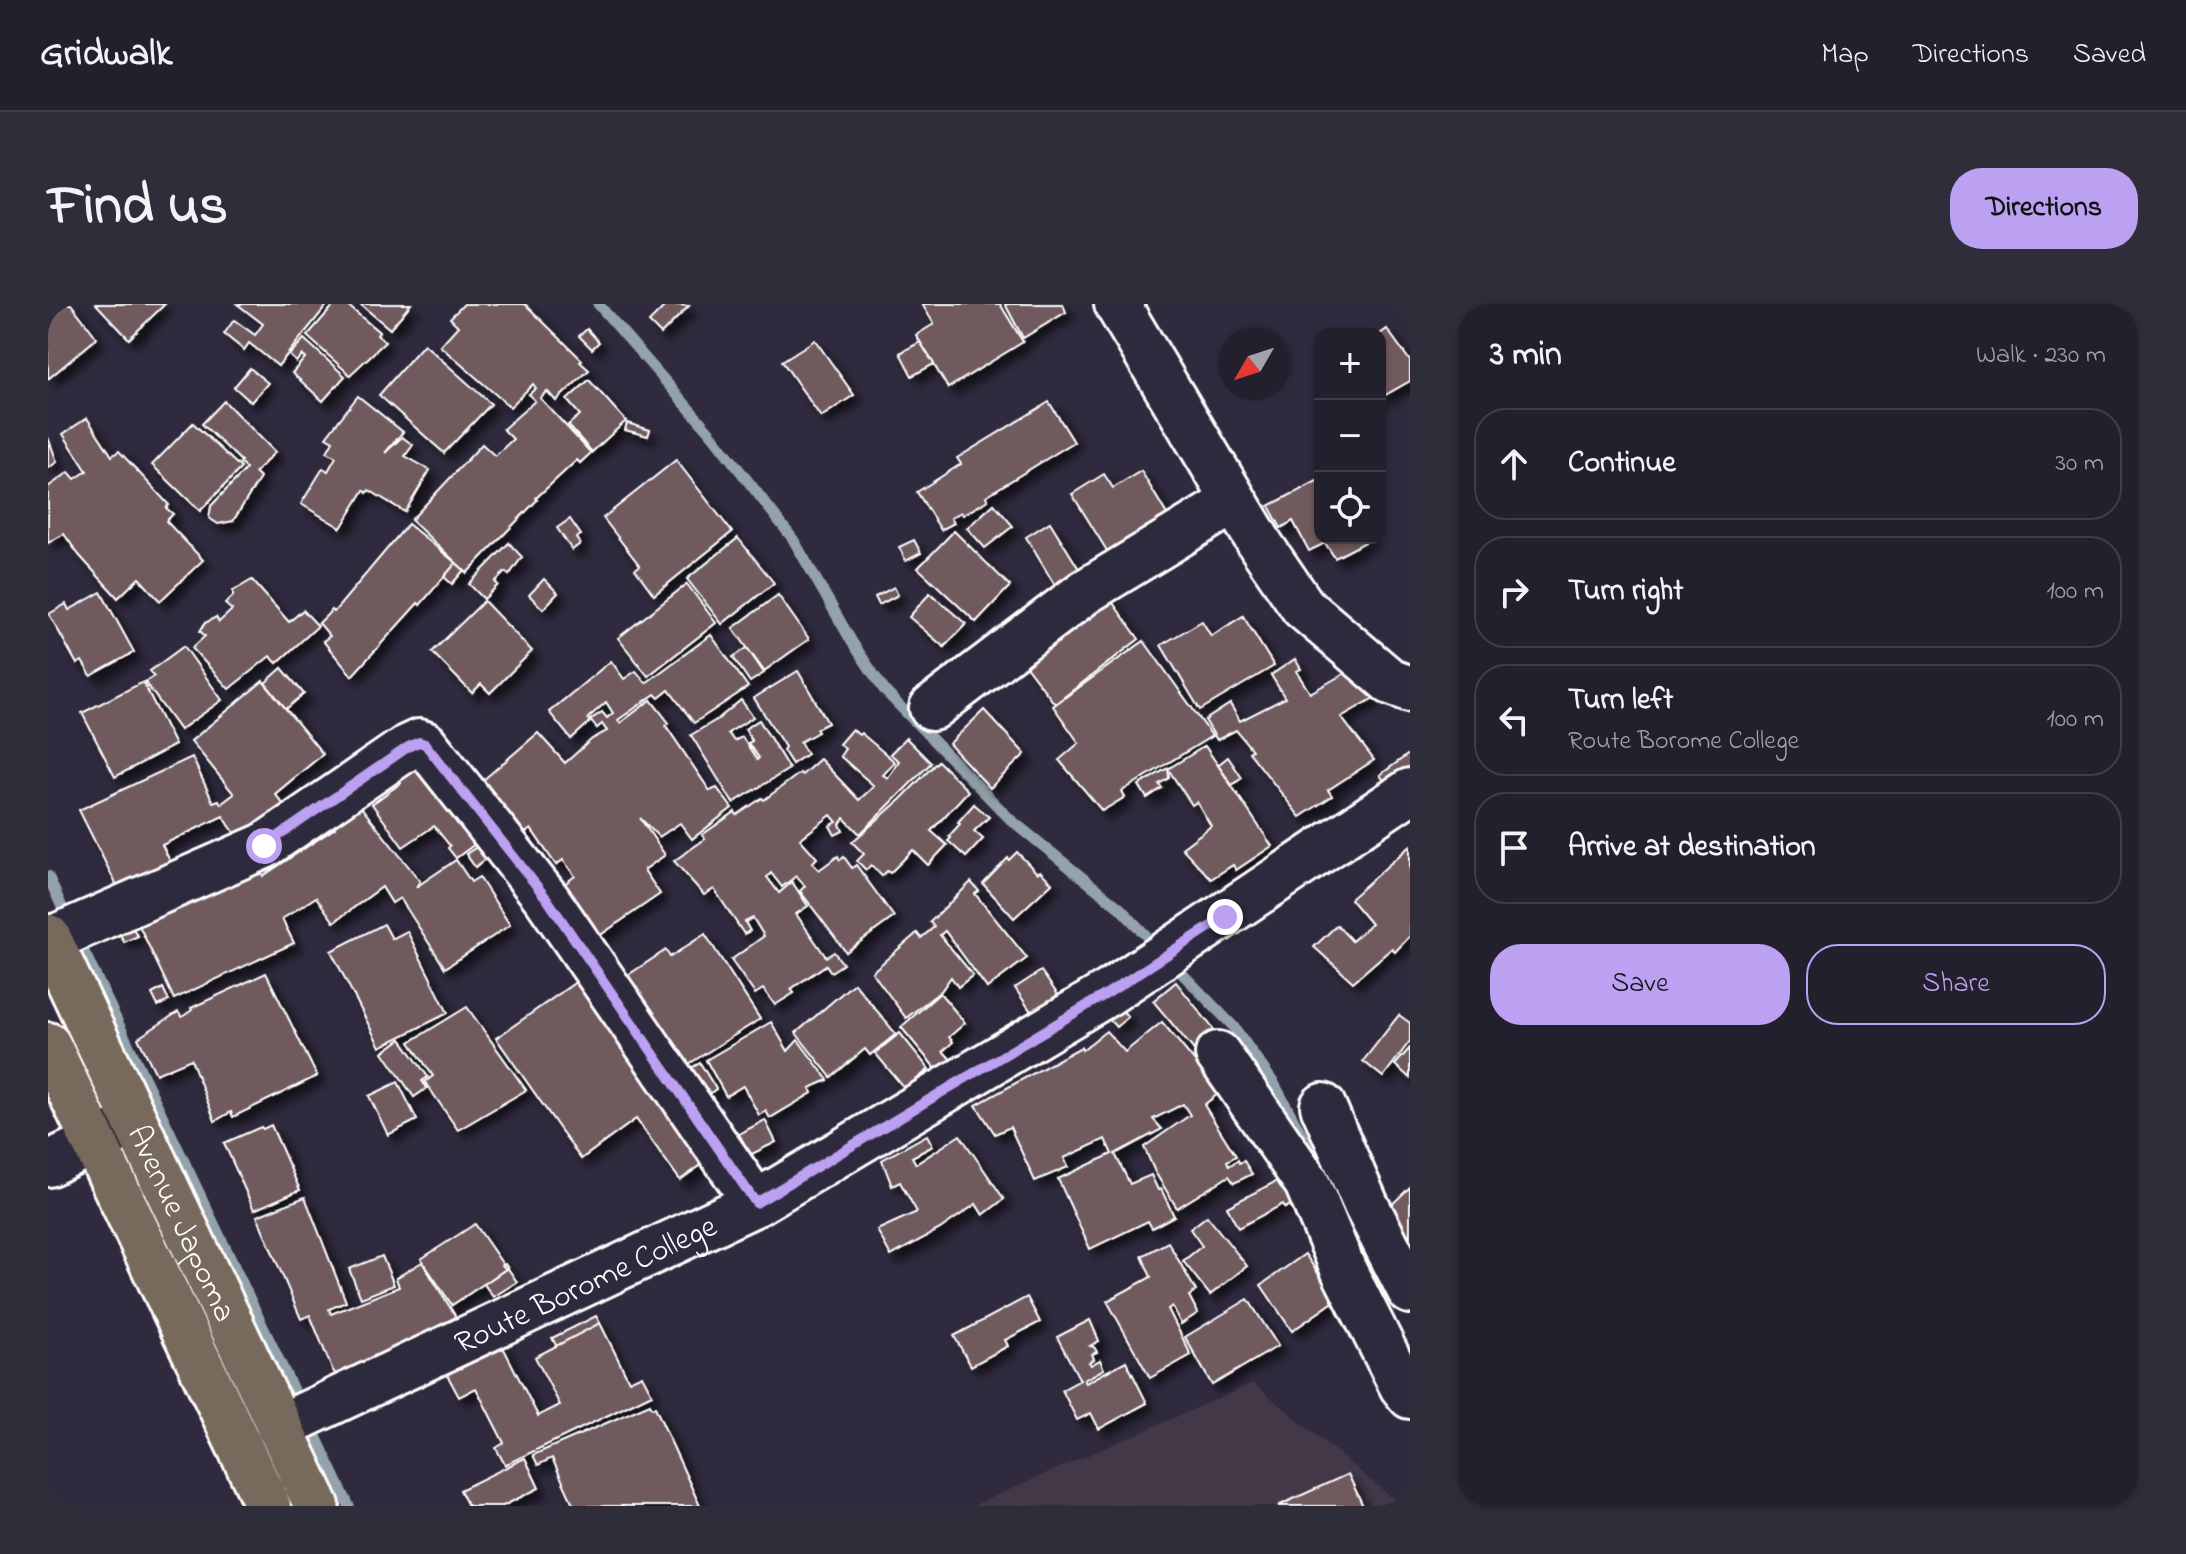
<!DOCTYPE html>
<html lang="en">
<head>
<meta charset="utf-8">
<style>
	body { margin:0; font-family:"Indie Flower",sans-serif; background:#2f2d3a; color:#f1f3f6 }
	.controls { position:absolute; right:24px; top:24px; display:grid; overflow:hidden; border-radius:16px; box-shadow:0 2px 6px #0004 }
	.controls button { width:72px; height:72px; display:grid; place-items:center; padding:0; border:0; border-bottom:2px solid #403e4a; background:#23202e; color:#f1f3f6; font:40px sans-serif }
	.compass { position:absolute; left:1170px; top:24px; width:72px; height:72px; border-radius:50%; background:#23202e; box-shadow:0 2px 6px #0004; rotate:231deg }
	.stop { position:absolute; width:24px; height:24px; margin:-18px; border:6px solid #bca0f2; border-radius:50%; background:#fff }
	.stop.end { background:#bca0f2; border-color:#fff; box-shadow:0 2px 8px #0008 }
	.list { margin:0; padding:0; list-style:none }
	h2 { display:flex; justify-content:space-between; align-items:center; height:104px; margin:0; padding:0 32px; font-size:34px }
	h2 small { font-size:26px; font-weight:400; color:#a3a3aa }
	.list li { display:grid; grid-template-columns:52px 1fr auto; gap:24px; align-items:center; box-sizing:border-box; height:112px; margin:0 16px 16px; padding:0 16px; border:2px solid #403e4a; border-radius:32px }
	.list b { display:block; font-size:30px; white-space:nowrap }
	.list p { margin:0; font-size:26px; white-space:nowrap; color:#a3a3aa }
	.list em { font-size:26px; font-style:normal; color:#a3a3aa }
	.actions { display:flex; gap:16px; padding:24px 32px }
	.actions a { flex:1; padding:18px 0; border:2px solid #bca0f2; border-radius:32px; text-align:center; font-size:28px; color:#bca0f2 }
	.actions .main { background:#bca0f2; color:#111 }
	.icon { flex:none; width:44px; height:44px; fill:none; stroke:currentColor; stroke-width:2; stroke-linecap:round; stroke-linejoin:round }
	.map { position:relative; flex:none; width:1362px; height:1202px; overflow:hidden; border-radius:32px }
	header { display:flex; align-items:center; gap:48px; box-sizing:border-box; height:112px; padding:0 40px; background:#23202e; border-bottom:2px solid #403e4a }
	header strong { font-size:38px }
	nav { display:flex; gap:44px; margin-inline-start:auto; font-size:28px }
	.intro { display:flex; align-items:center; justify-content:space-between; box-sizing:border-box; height:192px; padding:0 48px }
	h1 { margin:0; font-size:56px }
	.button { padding:20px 36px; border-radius:32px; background:#bca0f2; color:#111; font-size:28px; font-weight:700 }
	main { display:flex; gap:48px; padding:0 48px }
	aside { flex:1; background:#23202e; border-radius:32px; box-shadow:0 2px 6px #0004 }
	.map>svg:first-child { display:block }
	.built { fill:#423847 }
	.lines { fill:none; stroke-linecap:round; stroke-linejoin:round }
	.stream { stroke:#93a2ab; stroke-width:11 }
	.building { fill:#6f5a5d; stroke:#fff; stroke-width:2; filter:url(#shadow) }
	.minor-casing { stroke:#fff; stroke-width:50 }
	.major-casing { stroke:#fff; stroke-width:50 }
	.minor { stroke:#2f2a3d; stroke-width:44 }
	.major { stroke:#77695c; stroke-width:44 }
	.route { stroke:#bca0f2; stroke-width:10 }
	.labels { text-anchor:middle; stroke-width:6; stroke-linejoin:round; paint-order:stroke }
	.street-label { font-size:32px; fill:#fff; stroke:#2f2a3d }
</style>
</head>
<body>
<header>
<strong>Gridwalk</strong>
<nav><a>Map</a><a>Directions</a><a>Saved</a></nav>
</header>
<div class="intro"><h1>Find us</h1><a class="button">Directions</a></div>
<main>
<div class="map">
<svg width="1362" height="1202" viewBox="0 0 1362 1202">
	<defs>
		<filter id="shadow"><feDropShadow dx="7" dy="7" stdDeviation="4" flood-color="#0009"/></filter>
	</defs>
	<rect width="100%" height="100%" fill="#2f2a3d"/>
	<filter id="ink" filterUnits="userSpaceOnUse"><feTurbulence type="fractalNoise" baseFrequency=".0125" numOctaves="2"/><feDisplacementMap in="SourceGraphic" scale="16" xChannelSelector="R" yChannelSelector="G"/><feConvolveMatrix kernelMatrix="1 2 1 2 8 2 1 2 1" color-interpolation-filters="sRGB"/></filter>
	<g filter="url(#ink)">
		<polygon class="built" points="1205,1079 1354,1202 924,1202"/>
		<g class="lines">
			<g class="stream">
				<polyline points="550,0 665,132 745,235 804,338 837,387 962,515 1072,604 1110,644"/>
				<polyline points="0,572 18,612"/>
				<polyline points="30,635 250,1096"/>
				<polyline points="1122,657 1185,722 1227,781 1267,855"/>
				<polyline points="264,1124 301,1202"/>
			</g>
		</g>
		<g class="building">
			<polygon points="0,0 23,0 49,34 0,75"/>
			<polygon points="48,0 117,0 81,35"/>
			<polygon points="189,0 280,0 230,62 201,39 196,46 176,30 186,16 207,31 215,20"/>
			<polygon points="287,0 298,0 331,28 329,31 337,38 302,71 259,32"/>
			<polygon points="312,0 363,0 342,25"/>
			<polygon points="416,0 477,0 534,56 532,58 541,66 508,97 499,87 492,94 543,149 532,159 529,156 488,194 489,196 419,269 363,216 434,140 447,152 465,135 455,125 487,97 481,90 488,84 485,80 462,103 392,42 410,22 402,14"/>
			<polygon points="619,0 641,2 613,30 601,18"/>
			<polygon points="874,0 952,0 975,38 900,84 868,31 886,20"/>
			<polygon points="957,0 1015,0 1018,8 975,34"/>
			<polygon points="539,25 551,38 544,45 531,32"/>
			<polygon points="1339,25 1362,57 1362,77 1332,94 1332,30"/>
			<polygon points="256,35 297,72 275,97 244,69 257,54 254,51 248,58 241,51"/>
			<polygon points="767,36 806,91 773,113 734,57"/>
			<polygon points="872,38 886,60 864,72 852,49"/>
			<polygon points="376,40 443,100 396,149 331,91"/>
			<polygon points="202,64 220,79 203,98 186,83"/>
			<polygon points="541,76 578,117 544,148 520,121 532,111 519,96"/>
			<polygon points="310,92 355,128 337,149 354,133 365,141 357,152 382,166 357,208 321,186 319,189 316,186 293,224 253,200 275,164 280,167 288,153 279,148 285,137 278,133"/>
			<polygon points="176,97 227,148 207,169 212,174 185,217 170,220 161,214 163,202 198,165 192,159 193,157 154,120"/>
			<polygon points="1001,98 1026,138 938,192 940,196 915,211 913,208 903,214 906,219 893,226 869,188 913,160 909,154"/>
			<polygon points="39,114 64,152 71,147 121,201 118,204 125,210 118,217 155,256 112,297 91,274 70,294 31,251 16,230 0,239 0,183 21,168 27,175 39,167 15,130"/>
			<polygon points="145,119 193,164 152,207 104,161"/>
			<polygon points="579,119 602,126 600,132 577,126"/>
			<polygon points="0,133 9,158 0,164"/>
			<polygon points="628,156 684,228 606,291 587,265 592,262 555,214"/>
			<polygon points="1093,167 1121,214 1061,250 1024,190 1056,170 1065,184"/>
			<polygon points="1271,176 1272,234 1325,234 1287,254 1277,239 1261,247 1245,217 1233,224 1221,202"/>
			<polygon points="946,200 965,222 937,244 919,224"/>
			<polygon points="522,215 533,231 528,234 532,240 524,246 509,224"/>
			<polygon points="1002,218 1031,265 1006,280 978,233"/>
			<polygon points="360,220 408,259 372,301 370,299 304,372 275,337 282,332 271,319 284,306 286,308"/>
			<polygon points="906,227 962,282 928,318 870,264"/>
			<polygon points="690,234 726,279 674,320 639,275"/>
			<polygon points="866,236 873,249 858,257 851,243"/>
			<polygon points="461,239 474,253 461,271 457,268 447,278 450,281 436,295 421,280"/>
			<polygon points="408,259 416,266 404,280 396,273"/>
			<polygon points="496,275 510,289 495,305 481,291"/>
			<polygon points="204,276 241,318 255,306 270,322 229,359 222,352 181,385 144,344 157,332 152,327 157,319 168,313 171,318 184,306 177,300 185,292 185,287"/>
			<polygon points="639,280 668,319 600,372 570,334"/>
			<polygon points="846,283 850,291 831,301 827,293"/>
			<polygon points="53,288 86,348 43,372 34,357 29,360 1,310 18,300 21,306"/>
			<polygon points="1057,288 1091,335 1007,400 971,353"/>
			<polygon points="882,289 918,320 896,343 861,313"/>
			<polygon points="730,291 761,335 716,367 685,324"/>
			<polygon points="436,297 484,347 442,389 433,380 424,389 384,348"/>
			<polygon points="1195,312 1226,362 1152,406 1113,341 1154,317 1163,332"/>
			<polygon points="663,331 700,383 646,419 621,386 611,394 607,390 570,416 572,419 603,396 621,419 618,422 662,487 669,484 684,504 644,535 632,519 611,533 592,514 617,551 596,566 612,590 548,634 515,581 527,572 515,556 508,561 483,525 476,530 462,511 455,516 427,483 490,429 517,459 544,435 559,427 554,420 549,424 542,416 554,408 559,414 565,409 558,398 540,414 542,418 523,435 501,408 563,357 576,375 588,367 598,379"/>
			<polygon points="1096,337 1164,432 1074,487 1077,493 1054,507 1011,456 1031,439 1005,402"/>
			<polygon points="136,342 174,396 132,426 97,378 106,372 102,367"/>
			<polygon points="699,344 716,369 702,378 685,353"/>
			<polygon points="1247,355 1253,365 1248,367 1262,389 1308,363 1326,394 1293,413 1326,456 1280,486 1284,492 1252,513 1201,448 1204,446 1188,426 1169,436 1157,416 1182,400 1192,417 1237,394 1223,371"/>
			<polygon points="234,364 256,390 238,405 217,379"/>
			<polygon points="750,367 780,419 768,425 770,428 752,438 759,450 744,460 735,446 737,443 706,394"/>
			<polygon points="215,377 275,450 227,490 241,507 194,540 175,512 114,541 126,565 73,590 31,506 144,453 165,498 171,496 173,500 186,490 143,437"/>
			<polygon points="95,378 127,441 67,473 34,409"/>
			<polygon points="693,396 705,413 680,429 686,437 694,433 709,456 711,454 700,439 704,437 697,425 711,416 741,465 685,499 643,431 670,415"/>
			<polygon points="936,406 977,450 942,484 901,440"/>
			<polygon points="804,425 811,431 813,429 847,458 835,471 840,474 851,457 842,450 858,434 883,459 812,530 796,514 792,520 795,527 787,531 782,522 789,518 783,511 752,535 769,554 764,559 771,566 790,552 792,556 796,553 804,564 808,561 846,613 798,648 752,587 757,582 748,572 734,583 723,569 719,573 731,589 744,578 760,602 748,610 778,653 786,648 795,660 783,668 778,661 743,685 746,689 727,701 715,685 707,690 683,656 716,632 705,614 697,618 702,627 696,630 666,585 656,591 626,557 657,535 654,531 687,508 689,511 714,494 716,496 752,469 754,471 772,455 811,496 826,482 792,452 797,445 791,440"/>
			<polygon points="1157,442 1224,542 1188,566 1185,561 1163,575 1134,544 1163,522 1149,498 1144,501 1120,465"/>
			<polygon points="1362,449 1362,478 1337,478 1332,471"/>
			<polygon points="374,451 424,528 420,531 427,540 408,554 400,544 402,542 386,522 355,543 324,500 353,479 346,471"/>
			<polygon points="1180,453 1194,474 1184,481 1170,461"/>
			<polygon points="890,457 920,487 883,527 899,541 880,561 865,546 842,569 839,567 834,572 823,561 818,566 809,557 816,550 804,538 853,495"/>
			<polygon points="1120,464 1121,474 1111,480 1114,484 1099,494 1091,481"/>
			<polygon points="309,498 372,577 368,583 408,556 423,578 431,573 462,621 397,664 352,594 344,599 334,583 286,618 268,593 234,615 246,639 126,695 87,613 208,557 215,572 287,524 282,517"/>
			<polygon points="926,500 941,513 926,527 935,535 918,553 900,537 903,534 901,532 912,520 910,518"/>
			<polygon points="441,535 449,547 427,563 418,550"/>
			<polygon points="1362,542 1362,632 1347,648 1344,644 1305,678 1266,643 1289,621 1304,637 1323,620 1302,595"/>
			<polygon points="969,548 989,569 992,567 1004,579 966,614 935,580 960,554 961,556"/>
			<polygon points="923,578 931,587 927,590 979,654 939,684 897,627 892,631 925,671 910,683 903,673 893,687 858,714 824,668 869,629 873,634 886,623 882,618"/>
			<polygon points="80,618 90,632 76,638 69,624"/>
			<polygon points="336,620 344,635 359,627 400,709 332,743 283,647"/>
			<polygon points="657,630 712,715 636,763 577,673 618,646 622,653"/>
			<polygon points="993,667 1010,691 984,709 967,684"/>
			<polygon points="218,669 269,772 185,813 183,808 167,817 143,755 108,770 90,734 130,708 134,713 144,706 143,704"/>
			<polygon points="528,678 656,859 632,876 588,815 533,855 448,734"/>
			<polygon points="1128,678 1171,732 1151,752 1105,697"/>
			<polygon points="806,679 848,730 822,751 817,745 783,773 748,729"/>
			<polygon points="115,684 121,697 110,702 104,690"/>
			<polygon points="892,689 917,719 901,733 905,738 895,747 907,760 893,771 853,723"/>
			<polygon points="419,703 478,786 410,826 377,778 385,772 362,738"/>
			<polygon points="1072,704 1080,713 1068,723 1060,714"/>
			<polygon points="1351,711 1362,719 1362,737 1335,773 1315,757"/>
			<polygon points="723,718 740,747 750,736 780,776 762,784 764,789 722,814 718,807 711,811 695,782 678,792 658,756"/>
			<polygon points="1114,718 1172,788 1156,801 1188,852 1179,857 1181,862 1190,856 1191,859 1196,857 1204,870 1186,879 1181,872 1129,904 1107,868 1096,843 1142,811 1135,800 1105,815 1114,825 1067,850 1082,880 1103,871 1110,886 1113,885 1126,912 1104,924 1100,917 1042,945 1010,875 1064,850 1057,835 1016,854 1020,863 987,877 962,823 947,830 928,801 1033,743 1034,746 1058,727 1077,748"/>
			<polygon points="852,729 881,765 857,785 827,749"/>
			<polygon points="353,735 380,773 374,777 379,784 366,793 335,748"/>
			<polygon points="1362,744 1362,774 1347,761"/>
			<polygon points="652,759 668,785 658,792 641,765"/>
			<polygon points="350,778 369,816 340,831 321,792"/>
			<polygon points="717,816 728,838 702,851 691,830"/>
			<polygon points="223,821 252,886 206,906 176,839 213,823 215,825"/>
			<polygon points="879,831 885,842 864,853 868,860 912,831 956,895 935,911 928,900 892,925 843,952 829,926 869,908 852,878 844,882 834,856"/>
			<polygon points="1240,871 1253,895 1237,904 1235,900 1190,924 1179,903"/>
			<polygon points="1362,883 1362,935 1336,908"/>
			<polygon points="257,893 298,998 281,1005 283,1010 351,983 348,974 374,958 408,1013 303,1067 293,1078 284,1065 262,1011 253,1015 209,912"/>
			<polygon points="1159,912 1199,962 1162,991 1135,957 1154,942 1142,925"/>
			<polygon points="427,920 458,965 404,1001 373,955"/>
			<polygon points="1120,938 1148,987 1141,992 1150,1009 1133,1020 1124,1002 1120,1005 1143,1051 1102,1074 1059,997 1103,973 1094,952"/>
			<polygon points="1257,950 1288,996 1244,1027 1213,981"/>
			<polygon points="334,952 346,981 313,994 301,965"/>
			<polygon points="457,960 469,978 445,993 436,980 458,965 454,961"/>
			<polygon points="979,993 992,1018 957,1036 960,1042 923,1062 906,1032"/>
			<polygon points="1200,995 1230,1042 1164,1081 1137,1033"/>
			<polygon points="548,1012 552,1019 509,1043 504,1034"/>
			<polygon points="1042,1016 1051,1037 1042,1042 1046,1043 1049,1048 1044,1050 1046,1055 1041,1058 1043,1061 1052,1056 1056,1065 1036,1076 1038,1079 1078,1057 1099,1099 1051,1125 1043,1109 1029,1116 1014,1086 1032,1076 1009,1033"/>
			<polygon points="552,1019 581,1077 594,1071 604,1090 457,1161 448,1144 456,1139 428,1084 411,1093 396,1065 453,1039 490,1112 512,1101 487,1053"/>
			<polygon points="602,1100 604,1104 607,1103 652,1202 526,1202 504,1154 490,1161 485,1151"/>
			<polygon points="477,1154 491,1184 455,1202 420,1202 412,1186"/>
			<polygon points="1300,1170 1315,1202 1230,1202"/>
		</g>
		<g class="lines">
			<defs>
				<g id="minor">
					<polyline points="1069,0 1214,243 1255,303 1343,378 1362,385"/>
					<polyline points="884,404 1037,288 1186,197"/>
					<polyline points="1,636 216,542 360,443 371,438 377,440 499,595 708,899"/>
					<polyline points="1170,750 1259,879 1296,967 1354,1082 1362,1092"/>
					<polyline points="1275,802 1318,901 1362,987"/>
					<polyline points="0,860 81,821"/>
					<path id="s1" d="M231 1123 708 899 1060 689 1362 487"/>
				</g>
				<g id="major">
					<path id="s2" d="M0 633 269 1202"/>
					<polyline points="0,741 220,1202"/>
				</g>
			</defs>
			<use href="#minor" class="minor-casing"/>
			<use href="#major" class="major-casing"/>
			<use href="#minor" class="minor"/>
			<use href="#major" class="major"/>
		</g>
	</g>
	<g class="lines" filter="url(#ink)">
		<polyline class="route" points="216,542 360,443 371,438 377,440 499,595 708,899 1060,689 1177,613"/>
	</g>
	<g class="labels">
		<g class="street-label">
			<text dy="11" stroke="none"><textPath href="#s2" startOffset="316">Avenue Japoma</textPath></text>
			<text dy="11" stroke="none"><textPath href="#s1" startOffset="338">Route Borome College</textPath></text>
		</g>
	</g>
</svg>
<div class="controls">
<button>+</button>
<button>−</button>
<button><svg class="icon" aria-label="locate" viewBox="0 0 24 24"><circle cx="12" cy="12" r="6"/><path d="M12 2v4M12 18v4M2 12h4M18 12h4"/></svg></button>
</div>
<svg class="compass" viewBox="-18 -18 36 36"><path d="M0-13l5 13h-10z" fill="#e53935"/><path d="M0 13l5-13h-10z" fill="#a3a3aa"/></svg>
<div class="stop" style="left:216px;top:542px"></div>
<div class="stop end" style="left:1177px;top:613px"></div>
</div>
<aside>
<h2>3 min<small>Walk · 230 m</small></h2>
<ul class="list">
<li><svg class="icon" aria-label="ahead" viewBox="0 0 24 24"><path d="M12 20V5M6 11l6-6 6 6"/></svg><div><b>Continue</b></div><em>30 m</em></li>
<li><svg class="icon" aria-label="right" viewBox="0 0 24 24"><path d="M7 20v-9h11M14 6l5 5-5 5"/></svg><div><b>Turn right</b></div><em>100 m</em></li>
<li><svg class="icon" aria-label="left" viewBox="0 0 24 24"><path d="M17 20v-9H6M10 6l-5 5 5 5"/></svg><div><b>Turn left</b><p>Route Borome College</p></div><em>100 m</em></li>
<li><svg class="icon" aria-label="arrive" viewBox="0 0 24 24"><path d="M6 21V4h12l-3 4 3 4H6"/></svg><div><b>Arrive at destination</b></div></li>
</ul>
<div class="actions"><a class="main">Save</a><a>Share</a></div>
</aside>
</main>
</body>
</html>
